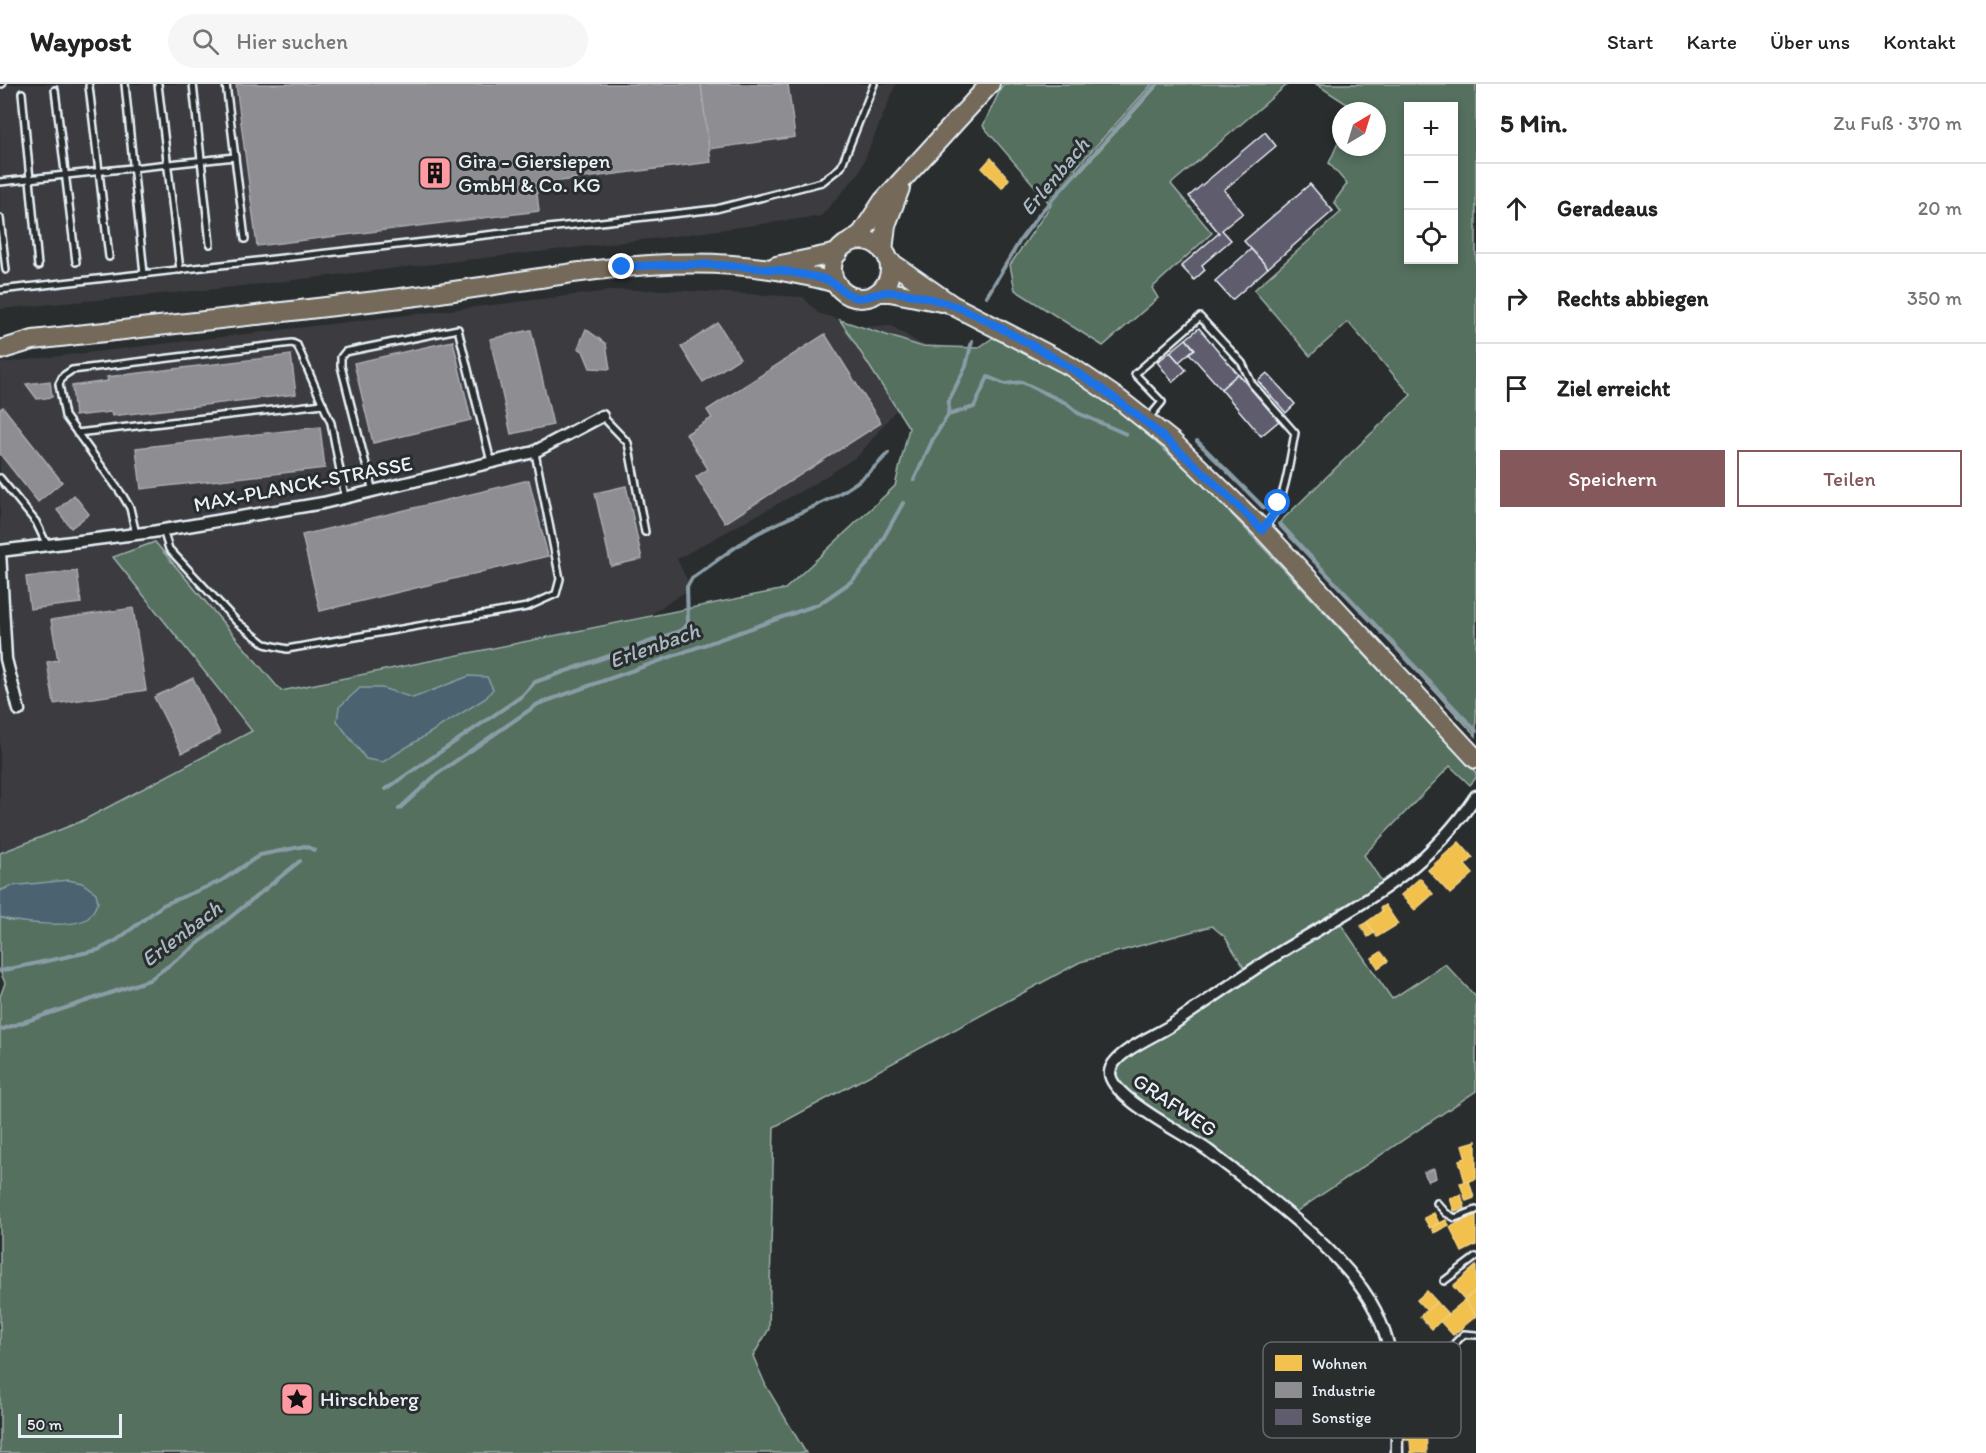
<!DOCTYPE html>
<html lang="de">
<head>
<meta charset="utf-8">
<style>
	body { margin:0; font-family:Itim,sans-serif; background:#f6f6f6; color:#222 }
	.controls { position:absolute; right:18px; top:18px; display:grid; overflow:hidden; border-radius:0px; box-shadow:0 3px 9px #0003 }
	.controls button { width:54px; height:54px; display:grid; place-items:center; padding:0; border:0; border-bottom:2px solid #e0e0e0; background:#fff; color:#222; font:30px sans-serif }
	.compass { position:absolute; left:1332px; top:18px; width:54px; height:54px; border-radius:50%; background:#fff; box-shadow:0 3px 9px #0003; rotate:38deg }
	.scale { position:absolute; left:18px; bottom:15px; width:104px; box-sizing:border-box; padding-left:6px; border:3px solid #e8f1f8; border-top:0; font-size:16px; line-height:21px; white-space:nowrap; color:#e8f1f8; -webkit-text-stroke:4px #2a2d2e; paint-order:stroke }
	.stop { position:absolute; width:18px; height:18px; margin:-14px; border:4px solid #1a73e8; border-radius:50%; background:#fff }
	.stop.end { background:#1a73e8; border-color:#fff; box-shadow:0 2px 6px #0008 }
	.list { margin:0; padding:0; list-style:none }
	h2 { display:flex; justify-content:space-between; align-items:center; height:78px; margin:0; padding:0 24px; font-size:26px }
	h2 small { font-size:20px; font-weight:400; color:#767676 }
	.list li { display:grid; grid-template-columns:39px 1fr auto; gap:18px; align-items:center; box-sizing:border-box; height:90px; padding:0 24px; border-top:2px solid #e0e0e0 }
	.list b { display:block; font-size:22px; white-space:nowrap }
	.list em { font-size:20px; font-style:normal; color:#767676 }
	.actions { display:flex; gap:12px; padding:18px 24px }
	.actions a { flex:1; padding:14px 0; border:2px solid #85585c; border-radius:0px; text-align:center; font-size:21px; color:#85585c }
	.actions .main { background:#85585c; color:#fff }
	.icon { flex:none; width:33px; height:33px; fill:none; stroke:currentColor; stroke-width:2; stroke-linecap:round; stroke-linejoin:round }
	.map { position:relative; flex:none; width:1476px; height:1369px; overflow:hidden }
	header { display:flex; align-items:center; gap:36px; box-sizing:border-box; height:84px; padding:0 30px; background:#fff; border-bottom:2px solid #e0e0e0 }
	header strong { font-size:28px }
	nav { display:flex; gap:33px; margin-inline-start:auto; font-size:21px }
	.search { width:420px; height:54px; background:#f6f6f6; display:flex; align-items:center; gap:15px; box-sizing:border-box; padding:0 21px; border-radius:33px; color:#767676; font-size:22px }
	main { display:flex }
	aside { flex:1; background:#fff }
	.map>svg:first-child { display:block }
	.built { fill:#3a3b41 }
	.green { fill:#55705f; stroke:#9eb0ac; stroke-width:1.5; fill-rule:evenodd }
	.water { fill:#4b6470; stroke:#8a9ca6; stroke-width:1.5 }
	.homes { fill:#f2c14e; stroke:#efcf81; stroke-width:1.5 }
	.industry { fill:#8d8d92; stroke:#a8abb1; stroke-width:1.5 }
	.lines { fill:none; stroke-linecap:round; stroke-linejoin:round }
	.stream { stroke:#8a9ca6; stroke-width:4 }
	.building { fill:#5f5c6e; stroke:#e8f1f8; stroke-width:1.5 }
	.lane-casing { stroke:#e8f1f8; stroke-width:10 }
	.street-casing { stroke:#e8f1f8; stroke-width:15 }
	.primary-casing { stroke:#e8f1f8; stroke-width:22 }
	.lane { stroke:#2a2d2e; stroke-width:5 }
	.street { stroke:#2a2d2e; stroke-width:10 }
	.primary { stroke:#746a5a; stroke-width:18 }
	.route { stroke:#1a73e8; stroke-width:8 }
	.labels { text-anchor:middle; stroke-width:6; stroke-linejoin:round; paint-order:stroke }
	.poi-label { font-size:21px; fill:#e8f1f8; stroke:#2a2d2e; text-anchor:start }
	.street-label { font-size:21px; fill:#e8f1f8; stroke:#2a2d2e }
	.water-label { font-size:22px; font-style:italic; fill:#a9b9c2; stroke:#2a2d2e }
	.key { fill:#2a2d2e; stroke:#63686b; stroke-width:1.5 }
	.key-label { font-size:16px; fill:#e8f1f8 }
</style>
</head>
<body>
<header>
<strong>Waypost</strong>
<div class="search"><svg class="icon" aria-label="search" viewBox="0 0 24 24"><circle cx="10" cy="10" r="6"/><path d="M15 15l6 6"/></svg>Hier suchen</div>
<nav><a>Start</a><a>Karte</a><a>Über uns</a><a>Kontakt</a></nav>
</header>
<main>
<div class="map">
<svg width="1476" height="1369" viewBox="0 0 1476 1369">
	<rect width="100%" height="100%" fill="#2a2d2e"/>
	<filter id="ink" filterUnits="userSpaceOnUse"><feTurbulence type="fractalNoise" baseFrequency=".0167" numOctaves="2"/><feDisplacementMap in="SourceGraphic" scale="12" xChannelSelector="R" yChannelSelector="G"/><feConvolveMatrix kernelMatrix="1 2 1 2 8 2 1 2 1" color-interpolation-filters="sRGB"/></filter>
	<g filter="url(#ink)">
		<g class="built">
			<polygon points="0,0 896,0 859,89 821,132 668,153 216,205 0,225"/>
			<polygon points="618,206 671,206 803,213 818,229 863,243 890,241 940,272 859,371 814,400 677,475 691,504 647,533 281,607 155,458 114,473 252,648 80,738 0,769 0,279"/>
		</g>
		<g class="green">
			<polygon points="1003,0 1152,0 1075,85 1078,90 1159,0 1288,0 1171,100 1212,149 1152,204 1158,214 1103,262 1015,206 1010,181 1051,121 983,42"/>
			<path d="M1316 0H1476V652L1280 438 1411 311 1348 238 1310 272 1254 206 1341 128 1334 118 1347 100 1329 79 1341 52V63H1377V27H1353V24ZM1408 22H1454V176H1408Z"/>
			<polygon points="840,236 920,262 978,264 994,253 1038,273 1086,302 1125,331 1205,402 1476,689 1476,694 1470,701 1450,682 1364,771 1385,802 1246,887 1225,853 1212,842 1080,878 774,1043 769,1245 753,1272 766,1302 806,1369 0,1369 0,913 5,899 0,887 0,833 12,837 34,800 11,802 0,807 0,769 80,738 252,647 113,473 155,458 281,607 785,505 895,402 909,344"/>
			<polygon points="1340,839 1392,915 1445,880 1476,913 1476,1007 1291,1131 1126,1010 1116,993 1119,983 1128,972 1163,952 1262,884"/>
		</g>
		<g class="water">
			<polygon points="469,592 487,593 493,605 486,614 383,678 366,675 337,637 339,623 360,604 382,604 413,614"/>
			<path d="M68 796 82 799 96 809 98 818C95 823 93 830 88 834 73 845 17 839 0 833V807L11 802Z"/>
		</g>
		<g class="homes">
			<polygon points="991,74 1009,95 1002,104 982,84"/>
			<polygon points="1459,758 1473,774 1465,781 1473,790 1450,810 1428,786"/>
			<polygon points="1420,794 1433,810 1415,826 1401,811"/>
			<polygon points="1385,821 1398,840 1377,853 1367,838 1382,827 1380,824"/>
			<polygon points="1367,838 1374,849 1368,853 1361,842"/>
			<polygon points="1381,868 1388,877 1378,884 1372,874"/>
			<polygon points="1476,1057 1476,1095 1465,1098 1459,1076 1466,1074 1462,1061"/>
			<polygon points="1469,1097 1474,1114 1466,1117 1460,1099"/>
			<polygon points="1461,1111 1465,1124 1454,1127 1450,1114"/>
			<polygon points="1434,1129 1439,1139 1430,1144 1424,1134"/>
			<polygon points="1476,1130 1476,1161 1462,1168 1450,1143"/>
			<polygon points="1446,1136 1449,1141 1434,1149 1432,1143"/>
			<polygon points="1476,1182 1476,1206 1465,1216 1453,1202"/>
			<polygon points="1476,1206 1476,1232 1463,1217"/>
			<polygon points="1427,1207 1437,1218 1427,1227 1417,1216"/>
			<polygon points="1465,1216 1476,1232 1453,1251 1440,1237"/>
			<polygon points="1437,1218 1448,1230 1432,1245 1420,1232"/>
			<polygon points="1426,1344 1427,1369 1411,1369 1410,1356 1405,1356 1404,1345"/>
		</g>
		<g class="industry">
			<polygon points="236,0 701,0 711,78 536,100 539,127 257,162"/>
			<polygon points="701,0 788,0 795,53 709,65"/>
			<polygon points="718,239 740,274 703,298 681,263"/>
			<polygon points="586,245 606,260 610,285 590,284 583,267 578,264"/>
			<polygon points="531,246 553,341 511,350 490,255"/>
			<polygon points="825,250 881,339 725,439 696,393 708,385 686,350 712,334 707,326"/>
			<polygon points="453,257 471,336 373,359 354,279"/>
			<polygon points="291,271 296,310 112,332 111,328 75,332 72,302 108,297 107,293"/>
			<polygon points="50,297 52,313 37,315 26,300"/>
			<polygon points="3,323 62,398 38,418 0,370 0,325"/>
			<polygon points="320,343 325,384 141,405 136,364"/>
			<polygon points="529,396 548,472 320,527 302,451"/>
			<polygon points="626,402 642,475 611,482 595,409"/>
			<polygon points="74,411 89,430 71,444 57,426"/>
			<polygon points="77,487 81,519 30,525 26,493"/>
			<polygon points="133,524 146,606 54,620 47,578 58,576 51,536"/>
			<polygon points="193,594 220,650 182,669 154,613"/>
			<polygon points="1434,1085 1436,1094 1428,1097 1424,1088"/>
		</g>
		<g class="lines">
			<g class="stream">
				<polyline points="987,212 1021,155 1042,127 1156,0"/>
				<polyline points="948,331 974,323 988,293 1005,300 1022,298 1066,319 1078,329 1126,350"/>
				<polyline points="1197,357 1264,424"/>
				<polyline points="914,396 933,355 948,331 949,316 966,282 972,257"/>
				<polyline points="1279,440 1476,647"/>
				<path d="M386 705 522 612 535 598 680 547 688 540 687 503 692 494C714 479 735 462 758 449 807 423 850 414 888 369"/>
				<polyline points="399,725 437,690 538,620 819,520 852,497 871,476 903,419"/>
				<polyline points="0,887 98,866 117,856 163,821 221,797 260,771 305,762 314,766"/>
				<polyline points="0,946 149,896 186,869 300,777"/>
			</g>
		</g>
		<g class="building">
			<polygon points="1265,48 1276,62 1224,106 1243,129 1222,146 1231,156 1202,181 1205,186 1194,196 1181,182 1219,149 1189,112"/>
			<polygon points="1310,100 1333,127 1268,184 1244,157"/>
			<polygon points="1251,165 1268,184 1232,216 1215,197"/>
			<polygon points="1199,244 1238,290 1221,305 1189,269 1195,265 1186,255"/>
			<polygon points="1186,255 1194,265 1179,278 1170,268"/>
			<polygon points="1170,268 1186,286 1173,298 1157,278"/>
			<polygon points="1267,289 1295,320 1286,329 1258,297"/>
			<polygon points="1238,290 1279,337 1261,352 1221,305"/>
		</g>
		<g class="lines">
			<defs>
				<g id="lane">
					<polyline points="0,0 2,0"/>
					<polyline points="125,0 144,190"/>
					<polyline points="158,0 180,186"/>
					<polyline points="193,0 210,160"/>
					<polyline points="226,0 245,155"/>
					<polyline points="89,2 109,173"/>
					<polyline points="55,6 76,178"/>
					<polyline points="22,9 38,182"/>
					<polyline points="0,98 235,73"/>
					<polyline points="0,134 6,186"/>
					<polyline points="0,206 716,125 822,98 841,83 874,0"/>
					<polyline points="602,332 628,359 645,448"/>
					<path d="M1148 335 1162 318 1135 290 1200 233 1242 279 1252 300 1295 349C1289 378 1286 419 1265 442"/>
					<polyline points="77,349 323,320"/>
					<polyline points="0,394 36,438 47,461"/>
					<polyline points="373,408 341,282 341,273 345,268 458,245 491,378"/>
					<polyline points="163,446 169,465 237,538 265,560 287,565 527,523 556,510 560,495 535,369"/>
					<polyline points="136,450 130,424 123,412 65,332 59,300 63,292 72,286 292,259 297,261 331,339 345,413"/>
					<polyline points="1437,1119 1446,1129 1455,1134 1476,1126"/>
					<polyline points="1444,1197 1476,1173"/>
					<polyline points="1455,1259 1464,1250 1476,1251"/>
				</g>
				<g id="street">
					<polyline points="19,626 6,575 0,467 152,448 323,419 534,368 602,332"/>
					<path d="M1397 1369C1396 1345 1400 1320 1396 1296 1392 1272 1386 1248 1375 1226 1346 1168 1261 1108 1210 1068 1190 1052 1108 1013 1110 988 1112 969 1155 952 1170 942 1208 917 1245 890 1284 866 1361 819 1424 790 1476 712"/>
				</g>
				<g id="primary">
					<circle cx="861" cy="185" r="29"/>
					<polyline points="851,158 862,149 883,117 990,0"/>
					<polyline points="883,167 886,141 900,104"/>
					<polyline points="889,177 952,221 1070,282 1120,316 1173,358 1262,445 1476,675"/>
					<polyline points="776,182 838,169"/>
					<polyline points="879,208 890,208 941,218"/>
					<path d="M0 266 33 256C166 241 300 227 433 210 555 194 675 163 797 190 811 193 824 194 837 200"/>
				</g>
			</defs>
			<use href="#lane" class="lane-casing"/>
			<use href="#street" class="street-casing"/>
			<use href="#primary" class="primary-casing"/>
			<use href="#lane" class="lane"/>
			<use href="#street" class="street"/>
			<use href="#primary" class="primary"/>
		</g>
	</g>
	<g class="lines" filter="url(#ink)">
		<path class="route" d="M622 183C690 178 758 179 824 195 837 198 842 210 855 213 868 216 877 207 890 208 909 209 934 215 952 221 974 228 996 242 1017 253 1114 304 1186 369 1262 446L1274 430 1278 419"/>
	</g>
	<defs>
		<symbol id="building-square" viewBox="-11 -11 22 22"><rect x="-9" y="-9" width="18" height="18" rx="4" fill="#ff9aa2" stroke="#2a2d2e"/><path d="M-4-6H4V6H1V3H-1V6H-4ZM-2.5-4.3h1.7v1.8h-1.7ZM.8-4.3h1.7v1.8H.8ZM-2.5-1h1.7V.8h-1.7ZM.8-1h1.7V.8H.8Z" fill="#111"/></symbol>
		<symbol id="sight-square" viewBox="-11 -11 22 22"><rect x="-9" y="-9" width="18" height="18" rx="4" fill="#ff9aa2" stroke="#2a2d2e"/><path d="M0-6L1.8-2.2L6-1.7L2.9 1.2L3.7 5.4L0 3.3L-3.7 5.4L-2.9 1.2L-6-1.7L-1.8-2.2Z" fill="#111"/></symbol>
	</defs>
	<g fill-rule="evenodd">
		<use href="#building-square" x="416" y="70" width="38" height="38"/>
		<use href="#sight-square" x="278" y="1296" width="38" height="38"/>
	</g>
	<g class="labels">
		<g class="poi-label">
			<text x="458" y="84">Gira - Giersiepen<tspan x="458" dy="24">GmbH &amp; Co. KG</tspan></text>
			<text x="320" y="1322">Hirschberg</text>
		</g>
		<g class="street-label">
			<text transform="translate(303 400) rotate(-11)" y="7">MAX-PLANCK-STRASSE</text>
			<text transform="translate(1175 1021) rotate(34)" y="7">GRAFWEG</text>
		</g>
		<g class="water-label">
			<text transform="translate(1054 92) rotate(-50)" y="8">Erlenbach</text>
			<text transform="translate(654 561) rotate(-20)" y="8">Erlenbach</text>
			<text transform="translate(181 849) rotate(-37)" y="8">Erlenbach</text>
		</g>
	</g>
	<rect x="1263" y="1258" width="198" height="96" rx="9" class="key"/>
	<rect x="1275" y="1271" width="27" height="16" fill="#f2c14e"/>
	<rect x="1275" y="1298" width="27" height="16" fill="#8d8d92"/>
	<rect x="1275" y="1325" width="27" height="16" fill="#5f5c6e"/>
	<g class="key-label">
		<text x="1312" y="1285">Wohnen</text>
		<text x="1312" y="1312">Industrie</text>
		<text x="1312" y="1339">Sonstige</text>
	</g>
</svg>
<div class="controls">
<button>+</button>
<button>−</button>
<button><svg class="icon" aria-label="locate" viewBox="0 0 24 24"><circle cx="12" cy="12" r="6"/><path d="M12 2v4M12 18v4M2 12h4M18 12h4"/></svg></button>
</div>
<svg class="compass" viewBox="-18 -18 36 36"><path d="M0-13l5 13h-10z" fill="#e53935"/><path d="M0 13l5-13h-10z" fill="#767676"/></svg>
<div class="scale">50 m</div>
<div class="stop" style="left:1278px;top:419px"></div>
<div class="stop end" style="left:622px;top:183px"></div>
</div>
<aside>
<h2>5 Min.<small>Zu Fuß · 370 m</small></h2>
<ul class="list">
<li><svg class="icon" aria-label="ahead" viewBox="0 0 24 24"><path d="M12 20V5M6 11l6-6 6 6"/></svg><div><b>Geradeaus</b></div><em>20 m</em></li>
<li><svg class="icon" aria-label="right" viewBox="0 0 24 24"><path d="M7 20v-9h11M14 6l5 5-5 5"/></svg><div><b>Rechts abbiegen</b></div><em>350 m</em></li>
<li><svg class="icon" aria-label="arrive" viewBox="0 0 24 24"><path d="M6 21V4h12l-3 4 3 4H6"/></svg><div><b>Ziel erreicht</b></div></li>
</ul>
<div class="actions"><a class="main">Speichern</a><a>Teilen</a></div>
</aside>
</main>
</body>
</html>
